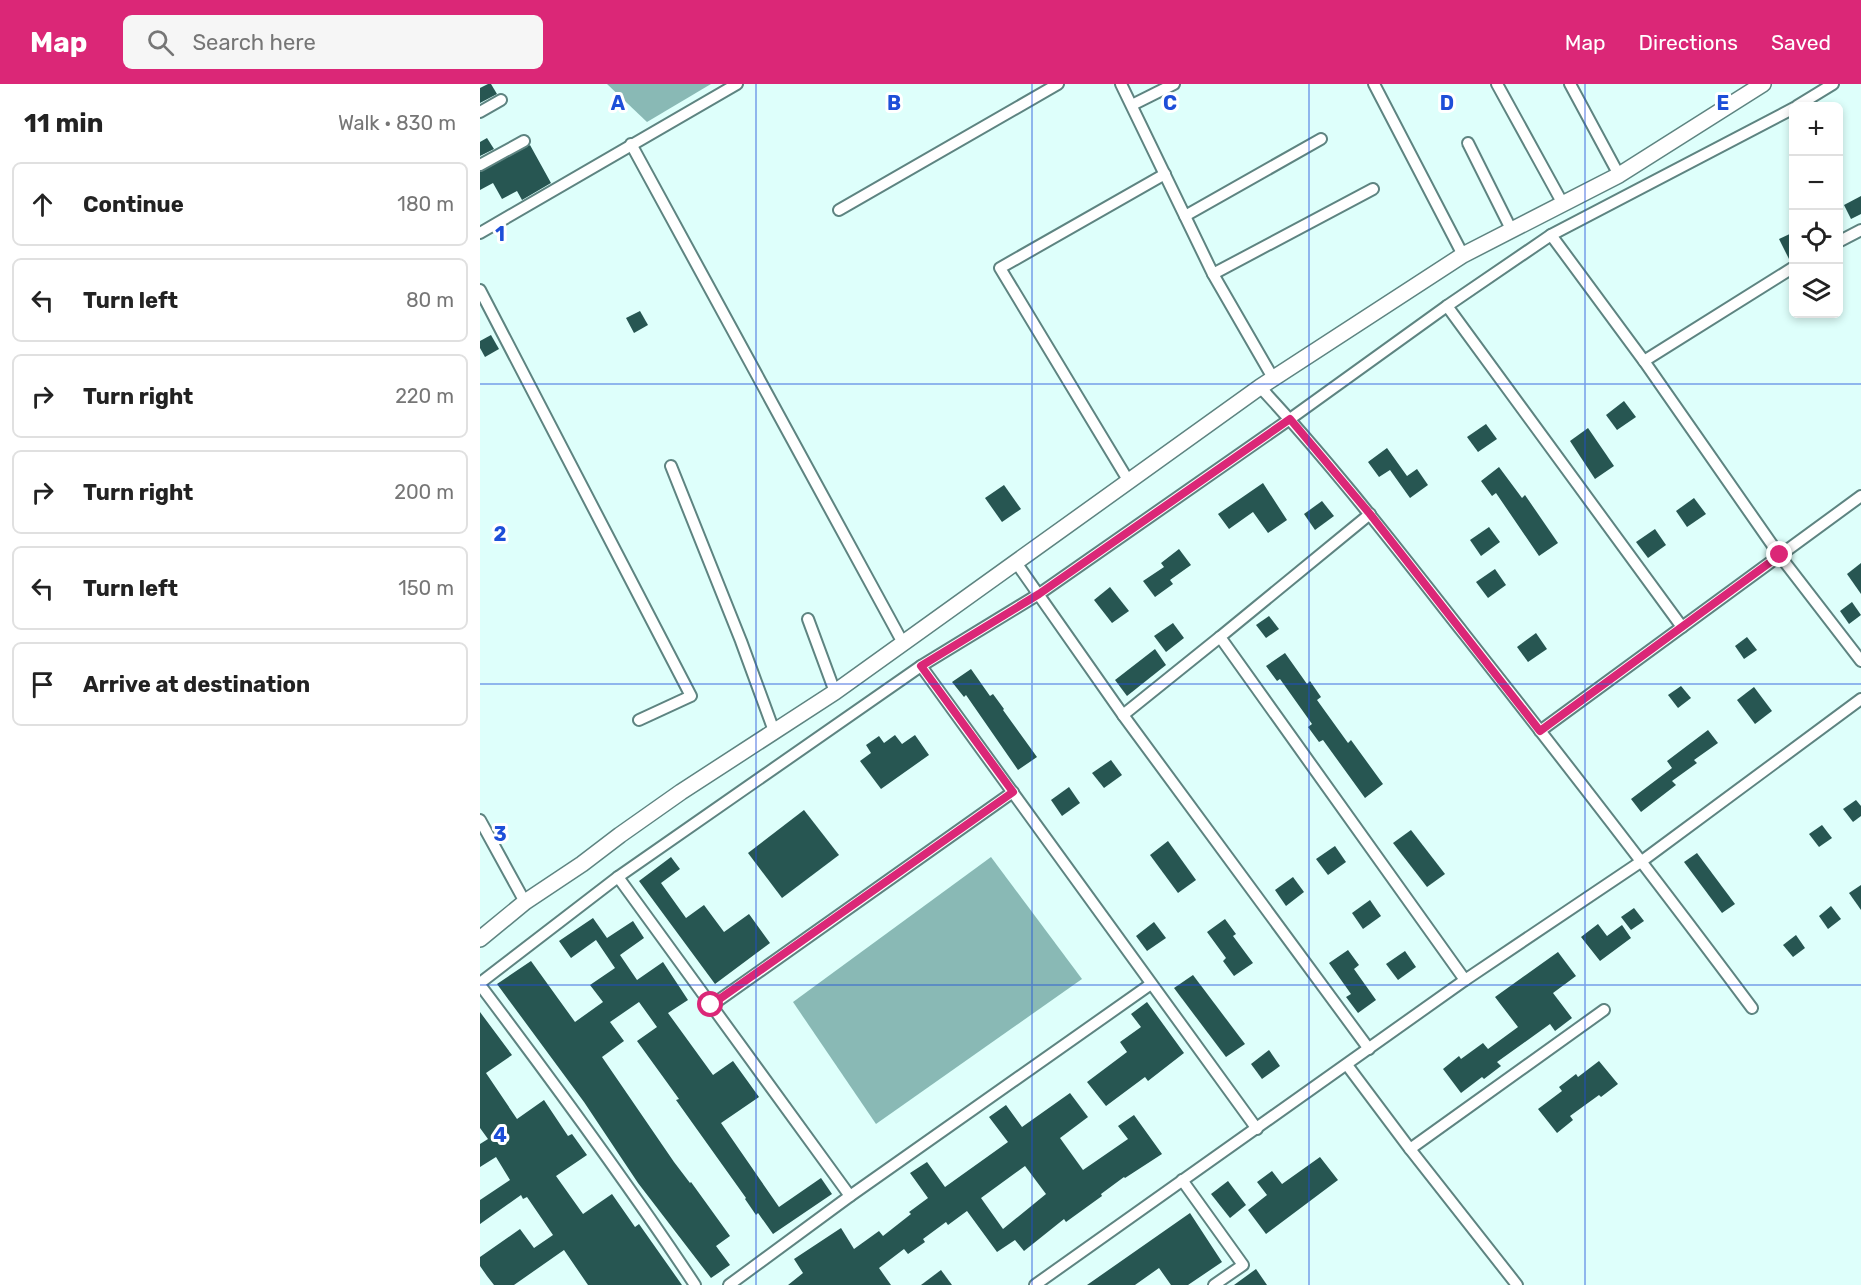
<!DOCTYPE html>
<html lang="en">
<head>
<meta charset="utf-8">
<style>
	body { margin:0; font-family:Rubik,sans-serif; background:#f6f6f6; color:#222 }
	.controls { position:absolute; right:18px; top:18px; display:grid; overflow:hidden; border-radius:9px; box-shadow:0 3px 9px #0003 }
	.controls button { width:54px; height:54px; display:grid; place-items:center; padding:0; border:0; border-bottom:2px solid #e0e0e0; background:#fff; color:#222; font:30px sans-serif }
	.stop { position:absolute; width:18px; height:18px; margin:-14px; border:4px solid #db2777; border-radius:50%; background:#fff }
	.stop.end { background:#db2777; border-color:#fff; box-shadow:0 2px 6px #0008 }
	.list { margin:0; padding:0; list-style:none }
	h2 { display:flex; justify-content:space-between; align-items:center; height:78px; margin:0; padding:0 24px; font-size:26px }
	h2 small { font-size:20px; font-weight:400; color:#767676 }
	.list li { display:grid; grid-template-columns:39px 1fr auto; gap:18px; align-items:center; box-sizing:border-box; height:84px; margin:0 12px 12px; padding:0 12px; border:2px solid #e0e0e0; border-radius:9px }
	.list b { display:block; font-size:22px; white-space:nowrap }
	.list em { font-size:20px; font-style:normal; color:#767676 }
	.icon { flex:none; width:33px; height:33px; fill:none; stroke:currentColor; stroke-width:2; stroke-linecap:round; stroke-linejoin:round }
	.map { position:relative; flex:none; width:1381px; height:1201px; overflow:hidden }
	header { display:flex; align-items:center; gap:36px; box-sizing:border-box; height:84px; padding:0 30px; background:#db2777; color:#fff }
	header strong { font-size:28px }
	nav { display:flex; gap:33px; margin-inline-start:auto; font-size:21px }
	.search { width:420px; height:54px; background:#f6f6f6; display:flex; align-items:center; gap:15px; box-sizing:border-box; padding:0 21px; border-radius:9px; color:#767676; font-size:22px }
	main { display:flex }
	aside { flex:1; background:#fff }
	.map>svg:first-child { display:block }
	.water { fill:#89b9b5 }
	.building { fill:#275652; fill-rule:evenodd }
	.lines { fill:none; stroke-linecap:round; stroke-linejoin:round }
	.street-casing { stroke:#5e8481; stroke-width:14 }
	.secondary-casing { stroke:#5e8481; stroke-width:18 }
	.street { stroke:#fff; stroke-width:10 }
	.secondary { stroke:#fff; stroke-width:15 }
	.route { stroke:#db2777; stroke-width:8 }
	.grid { fill:none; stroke:#1d4ed8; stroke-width:1.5; stroke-opacity:0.55 }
	.grid-label { font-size:20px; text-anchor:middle; font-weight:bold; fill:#1d4ed8; stroke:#fff; stroke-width:6; stroke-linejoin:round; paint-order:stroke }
</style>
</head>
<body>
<header>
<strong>Map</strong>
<div class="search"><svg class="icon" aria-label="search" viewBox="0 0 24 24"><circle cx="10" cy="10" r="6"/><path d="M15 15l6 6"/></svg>Search here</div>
<nav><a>Map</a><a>Directions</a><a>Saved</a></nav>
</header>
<main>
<aside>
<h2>11 min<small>Walk · 830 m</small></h2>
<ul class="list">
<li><svg class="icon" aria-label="ahead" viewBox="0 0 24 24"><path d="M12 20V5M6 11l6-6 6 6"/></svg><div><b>Continue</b></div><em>180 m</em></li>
<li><svg class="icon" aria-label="left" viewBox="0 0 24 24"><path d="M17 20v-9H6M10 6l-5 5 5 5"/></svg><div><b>Turn left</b></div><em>80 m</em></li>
<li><svg class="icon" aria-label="right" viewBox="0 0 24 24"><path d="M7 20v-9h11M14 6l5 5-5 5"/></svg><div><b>Turn right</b></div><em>220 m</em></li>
<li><svg class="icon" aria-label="right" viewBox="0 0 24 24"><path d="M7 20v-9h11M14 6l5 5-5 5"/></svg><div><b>Turn right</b></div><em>200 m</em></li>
<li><svg class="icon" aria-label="left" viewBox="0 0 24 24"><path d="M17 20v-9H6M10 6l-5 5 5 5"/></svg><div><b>Turn left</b></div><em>150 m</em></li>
<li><svg class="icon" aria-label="arrive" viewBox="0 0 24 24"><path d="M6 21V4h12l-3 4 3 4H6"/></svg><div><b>Arrive at destination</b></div></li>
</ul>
</aside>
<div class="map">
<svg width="1381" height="1201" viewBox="0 0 1381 1201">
	<rect width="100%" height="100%" fill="#defffb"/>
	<g class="water">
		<polygon points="127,0 231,0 167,38"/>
		<polygon points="511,773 602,895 396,1040 313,918"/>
	</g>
	<g class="building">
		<polygon points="8,0 11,0 17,10 0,19 0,4"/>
		<polygon points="7,54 14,65 0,72 0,58"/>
		<polygon points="50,61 71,99 42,116 37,107 22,115 13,99 0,106 0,88"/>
		<polygon points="1381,112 1381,130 1371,135 1364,121"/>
		<polygon points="1314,148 1314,176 1310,177 1299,155"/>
		<polygon points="160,227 168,241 154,249 146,234"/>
		<polygon points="11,251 19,265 5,273 0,264 0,257"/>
		<polygon points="1144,317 1156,333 1137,346 1126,331"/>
		<polygon points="1006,340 1017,355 998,368 987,353"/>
		<polygon points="1108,344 1134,382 1115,395 1090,357"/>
		<polygon points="907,364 927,392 937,385 948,401 930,414 910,386 899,393 888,378"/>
		<polygon points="1019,383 1042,414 1045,411 1078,459 1059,472 1016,409 1012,412 1001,397"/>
		<polygon points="783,399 807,436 788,449 773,428 749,445 738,430"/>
		<polygon points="524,401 541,425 522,438 505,414"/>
		<polygon points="1214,414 1226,430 1207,443 1196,427"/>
		<polygon points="842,417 854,432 835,446 824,430"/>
		<polygon points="1009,443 1020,458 1001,472 990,456"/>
		<polygon points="1175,445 1186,461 1168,474 1156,458"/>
		<polygon points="699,465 711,481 690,496 693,500 675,513 663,497 684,483 681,479"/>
		<polygon points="1381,479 1381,510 1367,490"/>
		<polygon points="1015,485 1026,501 1008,514 996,498"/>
		<polygon points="630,503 649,527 632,539 614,516"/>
		<polygon points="1372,518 1381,531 1369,540 1360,527"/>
		<polygon points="789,532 799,545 786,554 776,541"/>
		<polygon points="693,539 704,554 686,568 674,552"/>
		<polygon points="1056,549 1067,565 1048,578 1037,563"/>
		<polygon points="1267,553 1277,566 1264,575 1255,562"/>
		<polygon points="675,565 686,581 647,612 635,596"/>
		<polygon points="805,569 827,600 830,597 841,613 837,616 868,659 871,656 903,700 885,714 843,656 839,658 828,643 832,640 800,595 797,597 786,582"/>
		<polygon points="491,585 510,612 513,610 524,625 523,626 557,673 538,686 486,611 484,613 472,598"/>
		<polygon points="1201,602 1211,614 1198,624 1188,611"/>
		<polygon points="1274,603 1292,627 1275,640 1257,616"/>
		<polygon points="1228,646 1238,659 1214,676 1217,679 1192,697 1196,701 1161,728 1151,715 1192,684 1187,677"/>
		<polygon points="415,651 422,660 435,651 449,671 401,705 380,677 391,669 386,661 399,652 404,659"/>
		<polygon points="631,676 642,691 624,704 612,689"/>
		<polygon points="589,703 600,719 582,732 571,716"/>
		<polygon points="1376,716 1381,722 1381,732 1373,738 1363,725"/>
		<polygon points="324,726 359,771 302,814 268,769"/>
		<polygon points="1342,741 1352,754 1339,763 1329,750"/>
		<polygon points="931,746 965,790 947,803 913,759"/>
		<polygon points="688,757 716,796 698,809 670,771"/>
		<polygon points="855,762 866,778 848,791 836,775"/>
		<polygon points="1217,769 1255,820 1242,829 1204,778"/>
		<polygon points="191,773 200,785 181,799 206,834 224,821 244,848 269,830 290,859 235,900 159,797"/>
		<polygon points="813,793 824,808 806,822 795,806"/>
		<polygon points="1381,801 1381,826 1369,809"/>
		<polygon points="890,816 901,832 883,845 872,829"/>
		<polygon points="1351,822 1361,835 1348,845 1339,832"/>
		<polygon points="1154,824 1164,837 1151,846 1141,833"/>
		<polygon points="113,834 127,854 153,837 164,854 140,871 157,896 183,878 208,916 188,929 204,951 233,991 253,977 279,1013 241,1039 299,1123 341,1094 352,1110 293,1150 278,1129 276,1131 265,1115 266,1114 196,1016 199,1015 157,957 177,943 159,918 130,938 144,957 122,973 194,1078 210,1099 211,1098 250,1152 236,1162 250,1181 231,1194 158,1099 104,1018 17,900 51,877 95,938 123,918 110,901 135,884 116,856 91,874 79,857"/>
		<polygon points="745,835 756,850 753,852 773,879 754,892 743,877 746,874 727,848"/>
		<polygon points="674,838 686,854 667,867 656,852"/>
		<polygon points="1118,840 1127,852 1142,841 1151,854 1120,877 1101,853"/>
		<polygon points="1316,851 1325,864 1313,873 1303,861"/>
		<polygon points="868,866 879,881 874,885 896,916 878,929 866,913 871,910 849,879"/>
		<polygon points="925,867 936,883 918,896 906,880"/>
		<polygon points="1078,868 1096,892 1073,909 1092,934 1075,947 1070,940 1017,978 1021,982 1004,995 1002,993 981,1009 963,985 979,972 981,975 1003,959 1008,965 1038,943 1015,913"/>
		<polygon points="713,891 765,960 746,973 694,904"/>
		<polygon points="667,918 704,969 668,997 665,993 626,1022 607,998 647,968 640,958 661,943 651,930"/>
		<polygon points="0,928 32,971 6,989 37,1035 64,1016 88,1052 92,1050 107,1071 76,1092 103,1130 132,1110 155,1143 159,1140 202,1201 108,1201 84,1166 34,1201 14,1201 7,1192 0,1182 0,1173 40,1145 54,1164 73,1151 47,1113 43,1115 41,1111 0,1140 0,1116 30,1096 16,1073 0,1083 0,1060 8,1055 0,1044"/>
		<polygon points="789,966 800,982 782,995 771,980"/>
		<polygon points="1119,977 1138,1000 1121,1013 1119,1011 1090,1032 1093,1036 1077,1049 1058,1025 1082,1007 1079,1003 1096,990 1098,993"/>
		<path d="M590 1009 608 1033 580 1054 603 1086 648 1055 638 1042 654 1031 682 1070 645 1094 644 1093 621 1110 622 1112 586 1138 584 1135 544 1167 535 1156 517 1168 487 1127 468 1141 466 1138 443 1155 445 1158 428 1170 424 1165 399 1184 411 1201H308L323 1189 314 1175 361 1144 374 1165 399 1147 403 1152 431 1130 429 1128 448 1114 430 1089 447 1078 465 1103 528 1058 509 1033 526 1021 542 1043ZM545 1082 566 1110 523 1145 501 1114Z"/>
		<polygon points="840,1073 858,1096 786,1150 768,1126 787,1111 777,1098 792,1087 802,1100"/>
		<polygon points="748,1097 766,1121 750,1134 731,1110"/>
		<polygon points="710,1129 742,1178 708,1201 691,1201 679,1184 655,1201 607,1201"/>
		<polygon points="776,1185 787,1201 754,1201"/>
		<polygon points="461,1186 472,1201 441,1201"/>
	</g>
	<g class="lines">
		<defs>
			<g id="street">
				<polyline points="641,0 733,190 793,294"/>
				<polyline points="894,0 983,171"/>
				<polyline points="1017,0 1083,120"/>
				<polyline points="1090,0 1139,91"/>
				<polyline points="652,21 694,0"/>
				<polyline points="1317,22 1353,0"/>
				<polyline points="0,28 21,16"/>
				<polyline points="988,59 1032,147"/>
				<polyline points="151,60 423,559"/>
				<polyline points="0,81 44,57"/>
				<polyline points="359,126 578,0"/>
				<polyline points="705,132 841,55"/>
				<polyline points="0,149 257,0"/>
				<polyline points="1071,151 1164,277 1300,472 1381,577"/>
				<polyline points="1358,158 1381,146"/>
				<polyline points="733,190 893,105"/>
				<polyline points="0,206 211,612 159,636"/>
				<polyline points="967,222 1202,543"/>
				<polyline points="1164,277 1314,183"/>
				<path d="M780 303C853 381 918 466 985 551 1082 674 1178 798 1272 924"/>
				<polyline points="191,382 261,557 294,647"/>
				<polyline points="648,396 520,184 685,90"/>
				<polyline points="890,430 740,553 985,896"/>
				<polyline points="535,477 643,631 889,965"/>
				<polyline points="328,535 355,608"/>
				<polyline points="441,582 777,1045"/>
				<polyline points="643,631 740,553"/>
				<polyline points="1060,647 1381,412"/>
				<polyline points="0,736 45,818"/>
				<polyline points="138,793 370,1112"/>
				<polyline points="0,899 138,793 441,582 559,510 810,335 967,222 1071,151 1314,24"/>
				<path d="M0 901C74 999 147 1098 215 1201"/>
				<polyline points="232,921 533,708"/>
				<polyline points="867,981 930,1065 1037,1201"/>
				<polyline points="930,1065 1124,926"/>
				<polyline points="702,1096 763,1181 734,1201"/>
				<polyline points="249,1201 370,1112 671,900"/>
				<polyline points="555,1201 985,896 1162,777 1381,615"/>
			</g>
			<polyline id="secondary" points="0,855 45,818 102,780 140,751 201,708 355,608 780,303 983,171 1139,91 1283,0"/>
		</defs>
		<use href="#street" class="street-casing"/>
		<use href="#secondary" class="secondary-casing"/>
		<use href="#street" class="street"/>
		<use href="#secondary" class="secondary"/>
	</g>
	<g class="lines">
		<polyline class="route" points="231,921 533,708 441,582 559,510 810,335 890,430 1060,647 1300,471"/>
	</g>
	<path class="grid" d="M276 0V1201M552 0V1201M829 0V1201M1105 0V1201M0 300H1381M0 600H1381M0 901H1381"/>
	<g class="grid-label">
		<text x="138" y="26">A</text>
		<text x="414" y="26">B</text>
		<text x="690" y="26">C</text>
		<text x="967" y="26">D</text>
		<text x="1243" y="26">E</text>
		<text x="20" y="157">1</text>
		<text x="20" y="457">2</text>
		<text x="20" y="757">3</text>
		<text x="20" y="1058">4</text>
	</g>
</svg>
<div class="controls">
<button>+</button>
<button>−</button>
<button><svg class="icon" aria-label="locate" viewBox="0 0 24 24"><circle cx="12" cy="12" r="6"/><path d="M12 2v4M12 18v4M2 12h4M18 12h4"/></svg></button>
<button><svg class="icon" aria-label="layers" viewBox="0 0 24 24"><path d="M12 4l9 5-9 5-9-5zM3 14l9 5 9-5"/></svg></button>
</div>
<div class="stop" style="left:231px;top:921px"></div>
<div class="stop end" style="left:1300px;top:471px"></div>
</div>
</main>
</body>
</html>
